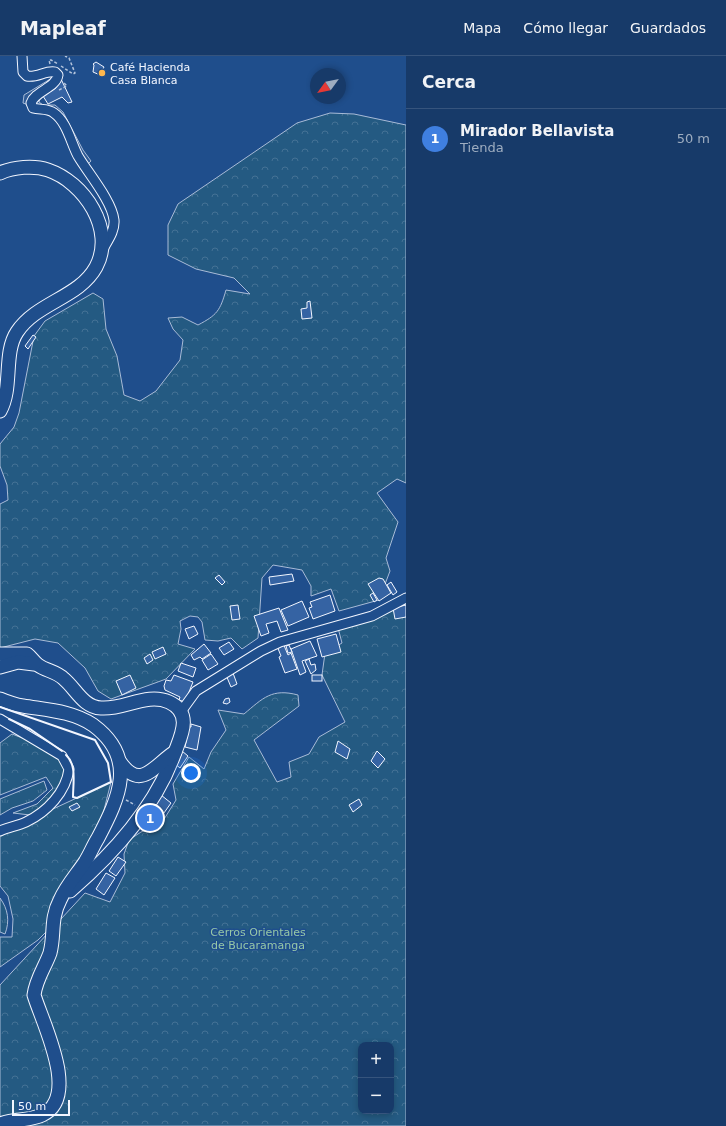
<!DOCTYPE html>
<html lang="es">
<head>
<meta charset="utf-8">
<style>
	body { margin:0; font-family:"DejaVu Sans",sans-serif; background:#244571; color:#f1f3f6 }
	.controls { position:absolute; right:12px; bottom:12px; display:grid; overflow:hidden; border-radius:8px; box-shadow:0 2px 6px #0003 }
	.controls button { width:36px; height:36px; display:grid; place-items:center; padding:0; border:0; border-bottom:1px solid #36547d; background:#173a69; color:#f1f3f6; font:20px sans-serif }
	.compass { position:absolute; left:310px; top:12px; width:36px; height:36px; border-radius:50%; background:#173a69; box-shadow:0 2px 6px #0003; rotate:237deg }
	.scale { position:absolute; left:12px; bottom:10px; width:58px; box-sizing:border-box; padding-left:4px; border:2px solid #f2f6ff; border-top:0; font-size:11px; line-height:14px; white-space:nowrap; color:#f2f6ff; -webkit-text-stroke:3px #1f4e8c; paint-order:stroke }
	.you { position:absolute; left:191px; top:717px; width:14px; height:14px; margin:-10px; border:3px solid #fff; border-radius:50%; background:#1a73e8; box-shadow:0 0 0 6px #1a73e833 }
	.badge { display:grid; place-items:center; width:26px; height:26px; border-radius:50%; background:#8c9099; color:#fff; font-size:13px; font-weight:700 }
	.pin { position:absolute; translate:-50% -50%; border:2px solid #fff; box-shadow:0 1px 4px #0006 }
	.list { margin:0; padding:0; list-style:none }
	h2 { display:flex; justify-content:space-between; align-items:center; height:52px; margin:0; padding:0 16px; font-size:17px }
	h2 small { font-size:13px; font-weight:400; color:#9eadc0 }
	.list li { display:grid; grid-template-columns:26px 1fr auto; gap:12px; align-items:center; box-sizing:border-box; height:60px; padding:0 16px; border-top:1px solid #36547d }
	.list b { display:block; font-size:15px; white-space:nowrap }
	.list p { margin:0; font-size:13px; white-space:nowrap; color:#9eadc0 }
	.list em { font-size:13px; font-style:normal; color:#9eadc0 }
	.map { position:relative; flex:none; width:406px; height:1070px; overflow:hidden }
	header { display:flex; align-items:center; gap:24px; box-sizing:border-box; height:56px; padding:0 20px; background:#173a69; border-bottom:1px solid #36547d }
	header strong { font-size:19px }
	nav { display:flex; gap:22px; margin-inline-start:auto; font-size:14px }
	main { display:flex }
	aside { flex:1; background:#173a69 }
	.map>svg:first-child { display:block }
	.grass { fill:url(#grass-tufts); stroke:#a8bbd7 }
	.forest { fill:url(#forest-crowns); stroke:#a8bbd7; fill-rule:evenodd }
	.parking { fill:#305b95; stroke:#a8bbd7 }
	.building { fill:#3563a3; stroke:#f2f6ff }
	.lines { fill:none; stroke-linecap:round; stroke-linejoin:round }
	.minor-casing { stroke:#f2f6ff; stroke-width:11 }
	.highway-casing { stroke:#f2f6ff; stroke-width:15 }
	.path { stroke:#b3c4dc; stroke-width:1.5; stroke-dasharray:3 2; stroke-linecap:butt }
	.minor { stroke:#1f4e8c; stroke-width:9 }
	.highway { stroke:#1f4e8c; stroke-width:13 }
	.wall { stroke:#f2f6ff; stroke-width:2 }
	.poi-dot { fill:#ffb74d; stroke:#1f4e8c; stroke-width:1.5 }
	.labels { text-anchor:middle; stroke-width:3; stroke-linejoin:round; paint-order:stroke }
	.poi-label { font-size:11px; fill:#f2f6ff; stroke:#1f4e8c; text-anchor:start }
	.park-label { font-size:11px; fill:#97c8a6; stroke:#1f4e8c }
</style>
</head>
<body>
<header>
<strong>Mapleaf</strong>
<nav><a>Mapa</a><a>Cómo llegar</a><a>Guardados</a></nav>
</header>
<main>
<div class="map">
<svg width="406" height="1070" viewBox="0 0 406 1070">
	<defs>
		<pattern id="grass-tufts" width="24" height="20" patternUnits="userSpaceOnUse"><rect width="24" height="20" fill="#245a82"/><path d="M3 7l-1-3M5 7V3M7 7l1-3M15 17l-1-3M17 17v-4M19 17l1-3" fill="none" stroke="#447295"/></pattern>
		<pattern id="forest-crowns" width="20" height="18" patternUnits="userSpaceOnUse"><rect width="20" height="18" fill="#245a82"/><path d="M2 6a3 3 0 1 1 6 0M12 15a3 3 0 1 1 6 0" fill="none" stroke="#447295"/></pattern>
	</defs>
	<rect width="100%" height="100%" fill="#1f4e8c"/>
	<g class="grass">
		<polygon points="44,725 47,734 33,745 12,752 0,759 0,743"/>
		<path d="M0 842C8 853 10 865 5 878L0 876Z"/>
	</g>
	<g class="forest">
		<path d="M330 57 354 58 406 69V427L397 423 377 437 398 466 386 502 390 515 379 544 339 555 331 533 311 540V530L302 514 273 509 262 522 258 582 242 593 231 582 218 585 205 584 202 566 198 561 190 560 180 565 181 573 178 588 195 593 166 623 111 643 98 635 85 612 58 587 35 583 0 592V448L8 444 7 429 0 410V388L14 371 19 357 34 280 45 265 93 237 103 243 106 273 117 300 124 339 140 345 156 335 180 304 183 284 173 273 168 262 182 261 198 269C217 259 220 255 226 234L250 238 234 222 196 213 168 199V169L178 148 297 67Z"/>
		<path d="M406 543V1070H0V929L85 837 110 846 125 817 124 798 129 784 141 776 161 768 176 744 173 728 189 701 204 713 211 696 226 674 218 654 244 658C263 642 272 632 298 639L299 650 254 684 277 726 291 721 289 706 309 698 319 681 345 666 322 619 325 597 342 587 337 568ZM361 989H391V1055H361Z"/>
		<polygon points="12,678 35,687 69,707 68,732 30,759 13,757 37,748 53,732 46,721 0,739 0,687"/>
		<polygon points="111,726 99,774 58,864 38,884 0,911 0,881 12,881 13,863 8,840 0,830 0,779 37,764 53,753"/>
	</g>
	<polygon class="parking" points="52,22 55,25 40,41 39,46 43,49 55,49 63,56 83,94 91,105 86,110 58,60 23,47 24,39"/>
	<g class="building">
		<polygon points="96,6 104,11 100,19 93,16 94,9 93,8"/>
		<polygon points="61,23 72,46 68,47 62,41 48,48 43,40 56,32 55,30"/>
		<polygon points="310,245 312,262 302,263 301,253 307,252 307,246"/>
		<polygon points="33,279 36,281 28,293 25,290"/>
		<polygon points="292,518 294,525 270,529 269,521"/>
		<polygon points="219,519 225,526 222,529 215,522"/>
		<polygon points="379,522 383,523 391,537 379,545 368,528"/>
		<polygon points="391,526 397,536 393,539 387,529"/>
		<polygon points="373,537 377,544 374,546 370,539"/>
		<polygon points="330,539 335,555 313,563 309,552 312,551 310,546"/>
		<polygon points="302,545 309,561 288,570 281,554"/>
		<polygon points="238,549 240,563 232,564 230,550"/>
		<polygon points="406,549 406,561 395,563 393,552"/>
		<polygon points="279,552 288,574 281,576 277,565 266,568 269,577 261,580 254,560"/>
		<polygon points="194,570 198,578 189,583 185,573"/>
		<polygon points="336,578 341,596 322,601 317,583"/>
		<polygon points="310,585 317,600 302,605 306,616 300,619 291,593"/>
		<polygon points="229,586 234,593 224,599 219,592"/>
		<polygon points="283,587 288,599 291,597 297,613 285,617 279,601 281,600 277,590"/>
		<polygon points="204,588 211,597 202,603 200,601 194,604 191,599"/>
		<polygon points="289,589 292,596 288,597 286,590"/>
		<polygon points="163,591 166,598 155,603 152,596"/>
		<polygon points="150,598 153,604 147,608 144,602"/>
		<polygon points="211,598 218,608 208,614 202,604"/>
		<polygon points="309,603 311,609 315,608 316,614 311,618 305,605"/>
		<polygon points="181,607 196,612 193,621 178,615"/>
		<polygon points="233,617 237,628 231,631 226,619"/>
		<polygon points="130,619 136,632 122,639 116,625"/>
		<polygon points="174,619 193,626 185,646 179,644 180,641 165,634 164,630 166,624 171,625"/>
		<rect x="312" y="619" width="10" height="6"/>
		<polygon points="229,642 230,646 227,648 223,647 225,643"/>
		<polygon points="191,668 201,671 197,694 185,691 189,671 191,671"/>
		<polygon points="338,685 350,693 347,703 335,696"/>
		<polygon points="182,695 188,700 180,712 174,707"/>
		<polygon points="377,695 385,703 378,712 371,705"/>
		<polygon points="161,739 171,747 154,771 144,763"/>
		<polygon points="359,743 362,749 353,756 349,749"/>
		<polygon points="77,747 80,751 72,755 69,751"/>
		<polygon points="118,801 126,806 116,820 109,815"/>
		<polygon points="106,817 115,822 104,839 96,833"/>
	</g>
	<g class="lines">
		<defs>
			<g id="minor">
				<path d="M22 0 23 16 27 20C37 22 46 14 55 16L58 19C56 32 35 35 31 47L33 52C40 54 48 52 54 57 67 66 71 87 78 100 88 117 112 145 114 164 115 175 108 184 103 193"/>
				<polyline points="180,657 196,635 261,595 280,586 372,560 406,542"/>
				<path d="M0 663 62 700 69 713C66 736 47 756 26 766 18 770 8 771 0 775"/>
			</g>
			<g id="highway">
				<path d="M0 117C13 111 34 109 48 114 84 126 116 174 96 211 79 242 37 246 17 276 3 297 13 332 0 355"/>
				<path d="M0 598H27C31 601 34 606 38 609 46 615 56 615 64 623 76 633 83 651 101 652 124 654 147 636 169 646 193 657 181 680 175 696 156 750 113 798 70 835"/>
				<polyline points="0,611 18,606 34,608"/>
				<path d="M0 643C7 646 15 649 23 650 47 654 72 655 93 669 138 702 119 742 98 782 93 790 90 798 85 806 77 818 66 830 60 844 50 863 55 878 50 897 45 911 36 923 34 939 42 966 81 1041 42 1059 29 1065 14 1063 0 1068"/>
				<path d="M120 706C141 736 154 709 175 696"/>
			</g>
		</defs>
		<use href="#minor" class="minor-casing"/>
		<use href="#highway" class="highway-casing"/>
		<g class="path">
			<polyline points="50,8 49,4 51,4 58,8"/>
			<polyline points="61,10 73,18 75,17 69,2 65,0"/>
			<polyline points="59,34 67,30 64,27"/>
			<polyline points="126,744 135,749"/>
		</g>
		<use href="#minor" class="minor"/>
		<use href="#highway" class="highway"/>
		<g class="wall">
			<path d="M0 651 95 684 108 707 111 726 77 742 73 741C73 727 77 709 66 699"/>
			<polyline points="9,663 30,673 62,695"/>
		</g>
	</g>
	<circle class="poi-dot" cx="102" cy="17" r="4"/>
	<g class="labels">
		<g class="poi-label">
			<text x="110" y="15">Café Hacienda<tspan x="110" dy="13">Casa Blanca</tspan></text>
		</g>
		<g class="park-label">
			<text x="258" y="880">Cerros Orientales<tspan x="258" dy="13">de Bucaramanga</tspan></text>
		</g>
	</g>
</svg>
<div class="controls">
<button>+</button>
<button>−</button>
</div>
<svg class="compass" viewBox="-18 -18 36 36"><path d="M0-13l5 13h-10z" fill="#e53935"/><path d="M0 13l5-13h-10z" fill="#9eadc0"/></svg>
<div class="scale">50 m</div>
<div class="you"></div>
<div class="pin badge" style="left:150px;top:762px;background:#3f7fe0">1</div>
</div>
<aside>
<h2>Cerca<small></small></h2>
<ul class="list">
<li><span class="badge" style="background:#3f7fe0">1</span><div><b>Mirador Bellavista</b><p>Tienda</p></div><em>50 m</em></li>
</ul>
</aside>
</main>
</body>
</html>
